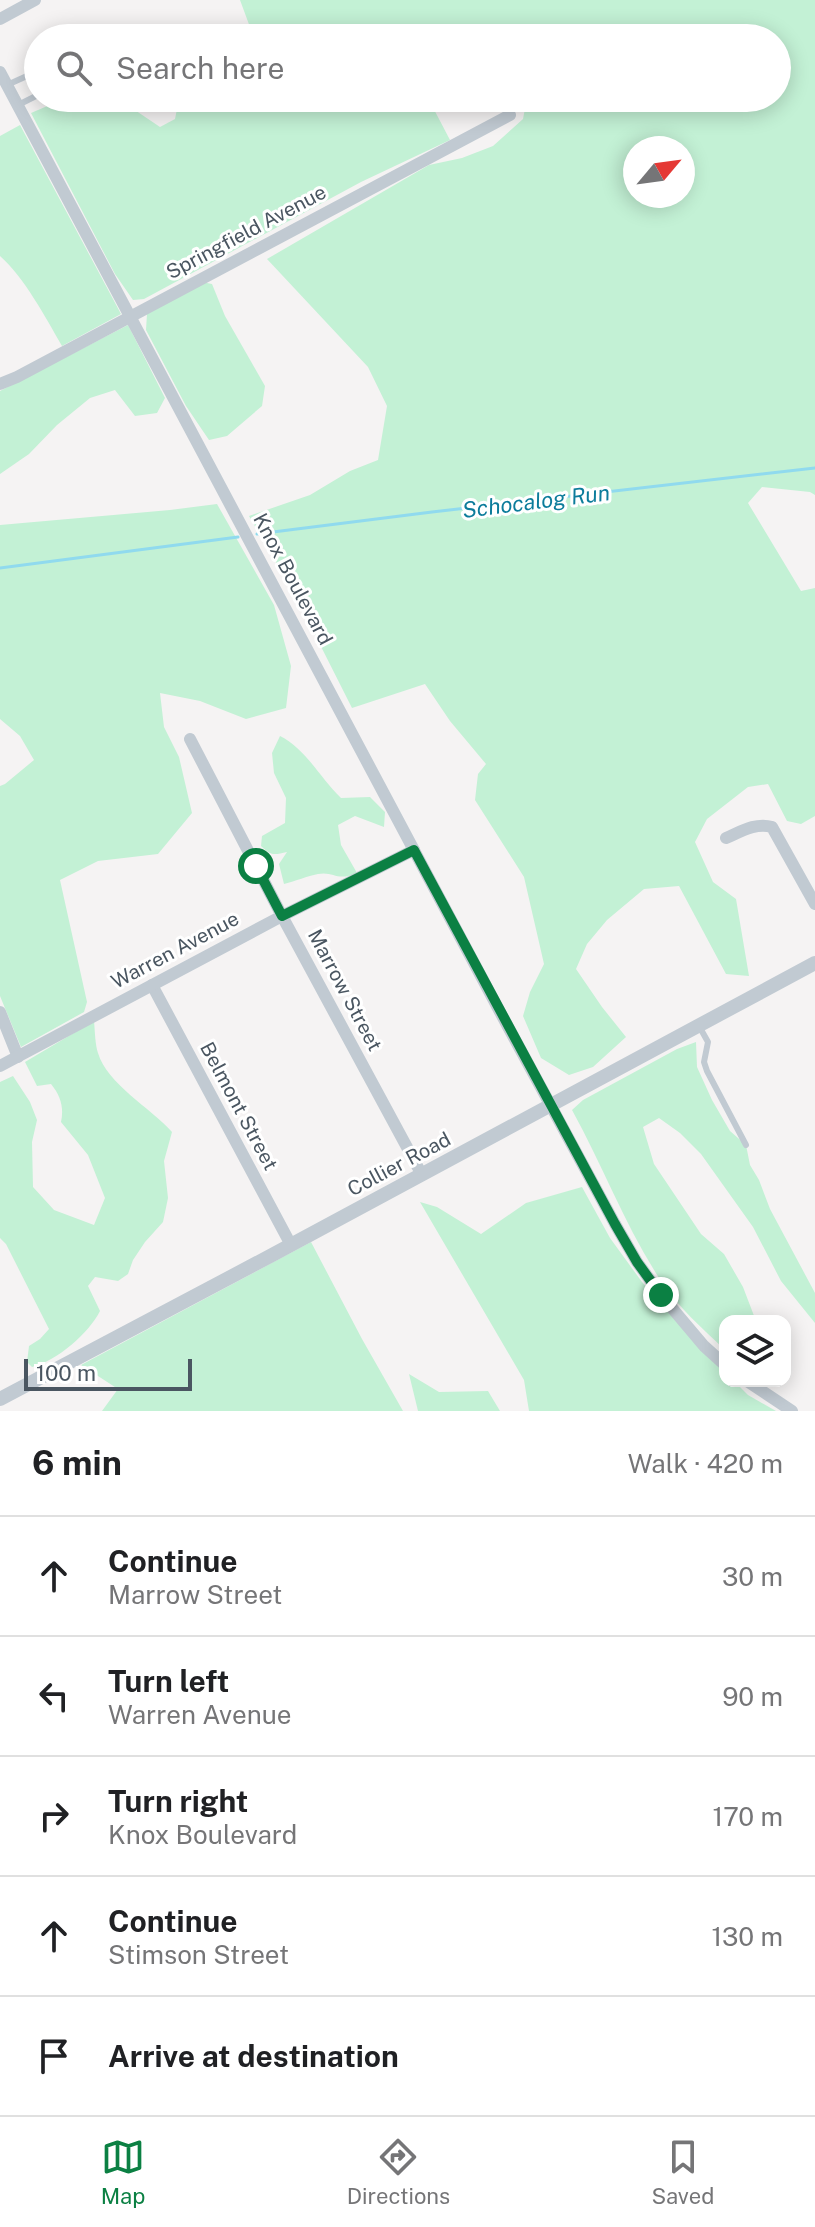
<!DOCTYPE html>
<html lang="en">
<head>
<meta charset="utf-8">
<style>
	body { margin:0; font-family:"Public Sans",sans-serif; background:#f2f2f2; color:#202124 }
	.controls { position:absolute; right:24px; bottom:24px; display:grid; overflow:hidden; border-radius:16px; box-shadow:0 4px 20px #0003 }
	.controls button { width:72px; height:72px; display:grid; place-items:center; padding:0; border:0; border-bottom:2px solid #e0e0e0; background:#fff; color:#202124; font:40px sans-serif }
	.compass { position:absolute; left:623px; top:136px; width:72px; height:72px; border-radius:50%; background:#fff; box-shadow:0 4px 20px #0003; rotate:61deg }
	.scale { position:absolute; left:24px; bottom:20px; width:168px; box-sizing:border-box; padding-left:8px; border:4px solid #4a5661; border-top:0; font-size:22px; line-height:28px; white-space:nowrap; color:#4a5661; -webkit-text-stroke:6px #fff; paint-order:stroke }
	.stop { position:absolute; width:24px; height:24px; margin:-18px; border:6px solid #0b8043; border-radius:50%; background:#fff }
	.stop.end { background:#0b8043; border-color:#fff; box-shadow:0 2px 8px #0008 }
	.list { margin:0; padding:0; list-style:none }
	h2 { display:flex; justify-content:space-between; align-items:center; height:104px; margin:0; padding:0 32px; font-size:34px }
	h2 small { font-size:26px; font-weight:400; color:#757577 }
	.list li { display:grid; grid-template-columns:52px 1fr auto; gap:24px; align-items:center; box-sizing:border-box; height:120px; padding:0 32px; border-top:2px solid #e0e0e0 }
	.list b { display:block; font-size:30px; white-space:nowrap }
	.list p { margin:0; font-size:26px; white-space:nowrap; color:#757577 }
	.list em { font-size:26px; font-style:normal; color:#757577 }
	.icon { flex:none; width:44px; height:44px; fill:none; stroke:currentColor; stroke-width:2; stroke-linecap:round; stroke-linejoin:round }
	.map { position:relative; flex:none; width:815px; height:1411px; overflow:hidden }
	.search { position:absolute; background:#fff; box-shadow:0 4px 20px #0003; left:24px; right:24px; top:24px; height:88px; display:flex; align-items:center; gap:20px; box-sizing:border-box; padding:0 28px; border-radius:44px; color:#757577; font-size:30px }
	.sheet { height:704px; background:#fff }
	nav { display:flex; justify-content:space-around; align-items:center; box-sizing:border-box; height:112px; border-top:2px solid #e0e0e0; background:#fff; font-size:22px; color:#757577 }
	nav a { display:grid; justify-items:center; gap:4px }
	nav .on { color:#0b8043 }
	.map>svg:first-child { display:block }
	.green { fill:#c3f1d5; fill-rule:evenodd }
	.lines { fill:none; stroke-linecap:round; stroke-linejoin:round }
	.stream { stroke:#90daee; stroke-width:3 }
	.service { stroke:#c1cad2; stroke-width:6 }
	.minor { stroke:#c1cad2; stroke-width:12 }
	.tertiary { stroke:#c1cad2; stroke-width:14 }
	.route { stroke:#0b8043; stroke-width:10 }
	.labels { text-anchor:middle; stroke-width:6; stroke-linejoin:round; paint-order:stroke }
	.street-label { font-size:20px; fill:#4a5661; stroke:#fff }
	.water-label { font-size:22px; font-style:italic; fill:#0c7c9b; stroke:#fff }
</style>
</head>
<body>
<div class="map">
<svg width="815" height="1411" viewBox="0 0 815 1411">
	<rect width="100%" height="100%" fill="#f5f3f3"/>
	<g class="green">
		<path d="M240 0H815V495L810 492 762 487 748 503 801 591 815 588V816L801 824 787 821 768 784 748 787 707 819 695 842 713 882 736 899 749 976 726 974 679 886 644 889 607 920 587 944 576 969 602 1007 626 1037 593 1067 569 1075 541 1058 523 1016 530 992 544 964 524 877 475 800 478 774 486 764 450 721 425 684 352 708 296 597 249 516 310 495 350 471 378 460 387 406 368 367 267 259 429 165 462 158 493 146 523 119 527 98H777V38H254ZM635 148H683V196H635Z"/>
		<polygon points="66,98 117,98 160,127 175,119 177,109 202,98 428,98 450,140 361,182 144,299 133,300 115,274 31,113"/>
		<path d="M20 125 121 314 62 346C46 318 24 277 0 256V136Z"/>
		<polygon points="202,282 212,284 225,316 265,386 262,406 227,436 209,440 186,406 146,330 147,314"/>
		<polygon points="128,325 165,398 157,413 135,416 115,390 90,398 57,425 29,454 0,474 0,391"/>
		<polygon points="217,504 274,605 291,666 286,708 246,719 200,701 160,693 164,727 179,757 192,813 158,854 98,861 60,880 87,1002 84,1012 21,1047 0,996 0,786 5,784 34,760 20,736 0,719 0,525 170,510"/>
		<path d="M280 736C306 749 320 778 341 798L370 797 385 812 384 827 355 816 338 825 341 845 357 873C337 882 334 871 318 874 307 876 296 881 284 884L279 864 287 852C274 855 271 856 261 846L262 836 285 823 286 798 274 773 272 753Z"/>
		<path d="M94 1021C95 1031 95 1044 98 1053 107 1084 151 1108 172 1132L164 1161 168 1198 163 1222 145 1242 133 1260 128 1274 118 1281 95 1277 88 1286 100 1311C89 1333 57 1361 32 1367L27 1362 29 1346 40 1339 49 1329 6 1244 0 1238V1082L13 1076 30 1102 37 1120 32 1142 33 1187 54 1210 94 1225 105 1198 88 1155 61 1122C64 1108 61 1096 51 1084L37 1086 25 1062Z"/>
		<path d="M696 1042 697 1067 712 1100 730 1131 746 1145 750 1165 759 1180 770 1209 815 1293V1323L781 1281 753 1227 701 1154 680 1133 659 1118 643 1127 654 1164 701 1234 724 1254 743 1287 756 1321H725V1350C703 1329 678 1307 661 1281 626 1228 603 1166 572 1110L583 1100 677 1049Z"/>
		<polygon points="582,1187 610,1238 642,1282 725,1371 725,1381 734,1381 748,1395 776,1411 529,1411 524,1380 420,1202 437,1207 481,1234 526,1203"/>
		<polygon points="311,1242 362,1339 403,1411 102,1411 118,1389 81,1365"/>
		<polygon points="409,1374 439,1392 488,1391 500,1411 418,1411"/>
	</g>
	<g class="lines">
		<g class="stream">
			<polyline points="257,534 432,512 815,468"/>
			<polyline points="0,568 238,537"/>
		</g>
		<g class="service">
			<polyline points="7,85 38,71"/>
			<polyline points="18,105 38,95"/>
			<polyline points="699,1026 708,1042 704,1062 707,1071 746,1145"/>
		</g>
		<g class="minor">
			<polyline points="0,19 35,0"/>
			<polyline points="0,72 499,1010 615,1224 637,1262 661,1295 704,1346 725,1365"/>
			<polyline points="0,384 17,377 510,115"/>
			<polyline points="190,739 282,916 422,1175"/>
			<path d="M726 838C740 832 756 822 772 827L815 904"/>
			<polyline points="152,985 291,1245"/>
			<polyline points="0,1012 18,1057"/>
			<polyline points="0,1066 282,916 414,850"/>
			<polyline points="747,1381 792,1411"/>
		</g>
		<polyline class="tertiary" points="0,1399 274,1254 815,963"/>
	</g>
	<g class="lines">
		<polyline class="route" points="256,866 282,916 414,850 615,1224 637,1262 661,1295"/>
	</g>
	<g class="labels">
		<g class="street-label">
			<text transform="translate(246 232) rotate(-28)" y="7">Springfield Avenue</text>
			<text transform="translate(293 579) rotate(62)" y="7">Knox Boulevard</text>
			<text transform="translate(175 950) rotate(-28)" y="7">Warren Avenue</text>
			<text transform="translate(345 990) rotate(62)" y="7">Marrow Street</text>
			<text transform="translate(239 1106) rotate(62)" y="7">Belmont Street</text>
			<text transform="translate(399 1164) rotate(-28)" y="7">Collier Road</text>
		</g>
		<g class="water-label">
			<text transform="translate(536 501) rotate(-7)" y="8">Schocalog Run</text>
		</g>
	</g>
</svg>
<div class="controls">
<button><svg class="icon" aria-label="layers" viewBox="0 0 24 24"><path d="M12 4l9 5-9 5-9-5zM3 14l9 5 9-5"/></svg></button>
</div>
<svg class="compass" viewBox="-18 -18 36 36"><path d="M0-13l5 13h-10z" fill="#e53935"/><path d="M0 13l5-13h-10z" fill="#757577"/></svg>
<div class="scale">100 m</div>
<div class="stop" style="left:256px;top:866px"></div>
<div class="stop end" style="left:661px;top:1295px"></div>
<div class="search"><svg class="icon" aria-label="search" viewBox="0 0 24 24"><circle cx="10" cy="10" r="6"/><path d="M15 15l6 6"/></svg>Search here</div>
</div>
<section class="sheet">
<h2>6 min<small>Walk · 420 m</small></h2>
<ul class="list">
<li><svg class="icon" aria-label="ahead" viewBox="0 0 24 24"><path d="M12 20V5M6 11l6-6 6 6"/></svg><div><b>Continue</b><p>Marrow Street</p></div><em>30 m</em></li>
<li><svg class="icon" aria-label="left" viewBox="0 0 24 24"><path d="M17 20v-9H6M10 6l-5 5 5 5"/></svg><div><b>Turn left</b><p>Warren Avenue</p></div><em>90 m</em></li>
<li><svg class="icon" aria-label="right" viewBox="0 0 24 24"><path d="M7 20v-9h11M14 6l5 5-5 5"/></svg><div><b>Turn right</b><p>Knox Boulevard</p></div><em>170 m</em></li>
<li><svg class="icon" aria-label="ahead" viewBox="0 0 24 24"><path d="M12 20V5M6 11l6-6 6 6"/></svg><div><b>Continue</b><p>Stimson Street</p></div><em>130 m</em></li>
<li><svg class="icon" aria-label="arrive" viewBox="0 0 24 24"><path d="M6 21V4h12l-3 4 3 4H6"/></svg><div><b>Arrive at destination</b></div></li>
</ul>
</section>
<nav>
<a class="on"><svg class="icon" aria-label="map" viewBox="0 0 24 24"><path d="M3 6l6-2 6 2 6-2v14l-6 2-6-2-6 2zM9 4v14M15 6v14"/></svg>Map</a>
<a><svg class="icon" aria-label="directions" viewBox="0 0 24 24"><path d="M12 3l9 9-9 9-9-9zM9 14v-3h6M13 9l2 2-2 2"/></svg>Directions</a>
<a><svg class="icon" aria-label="saved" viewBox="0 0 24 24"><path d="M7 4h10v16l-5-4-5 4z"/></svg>Saved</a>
</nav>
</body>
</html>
